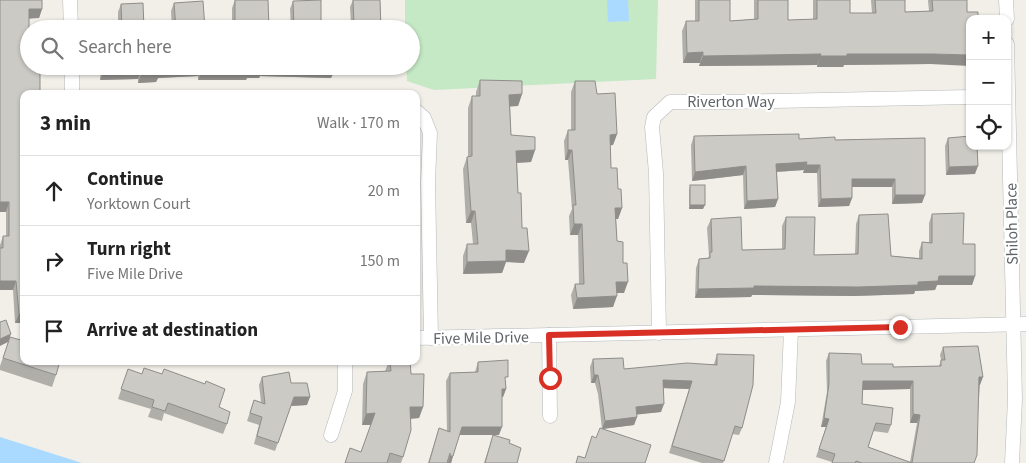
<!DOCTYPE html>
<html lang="en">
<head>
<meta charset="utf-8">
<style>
	body { margin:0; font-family:"Source Sans 3",sans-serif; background:#f2f2f2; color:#222 }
	.controls { position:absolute; right:15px; top:15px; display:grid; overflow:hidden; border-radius:10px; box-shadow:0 1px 4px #0004 }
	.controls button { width:45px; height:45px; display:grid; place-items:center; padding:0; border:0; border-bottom:1px solid #e0e0e0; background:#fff; color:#222; font:25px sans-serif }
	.stop { position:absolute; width:15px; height:15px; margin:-11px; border:4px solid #d93025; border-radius:50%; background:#fff }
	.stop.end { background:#d93025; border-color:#fff; box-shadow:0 1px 5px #0008 }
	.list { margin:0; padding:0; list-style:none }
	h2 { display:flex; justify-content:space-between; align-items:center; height:65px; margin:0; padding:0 20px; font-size:21px }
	h2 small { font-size:16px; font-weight:400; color:#767676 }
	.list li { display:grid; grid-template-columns:32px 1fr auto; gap:15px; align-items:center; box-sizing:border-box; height:70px; padding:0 20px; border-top:1px solid #e0e0e0 }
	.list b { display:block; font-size:19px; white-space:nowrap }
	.list p { margin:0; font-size:16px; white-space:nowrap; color:#767676 }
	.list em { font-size:16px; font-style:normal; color:#767676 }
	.icon { flex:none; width:28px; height:28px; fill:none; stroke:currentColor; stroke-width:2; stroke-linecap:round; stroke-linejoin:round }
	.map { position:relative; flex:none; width:1026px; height:463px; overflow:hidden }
	.search { position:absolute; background:#fff; box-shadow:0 1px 4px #0004; left:20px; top:20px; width:400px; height:55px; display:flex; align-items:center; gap:12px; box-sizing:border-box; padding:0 18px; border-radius:28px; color:#767676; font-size:19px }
	.panel { position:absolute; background:#fff; box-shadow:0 1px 4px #0004; left:20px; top:90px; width:400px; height:275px; border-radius:10px }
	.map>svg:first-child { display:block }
	.green { fill:#c5e8c5 }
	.water { fill:#aadaff }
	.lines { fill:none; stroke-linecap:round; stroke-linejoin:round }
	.minor-casing { stroke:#b5b8bc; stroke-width:15 }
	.minor { stroke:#fff; stroke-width:14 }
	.wall { fill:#afaea9; fill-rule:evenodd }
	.shaded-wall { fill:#8f8d8a }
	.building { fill:#cccac5; stroke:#8f8d8a; fill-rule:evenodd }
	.route { stroke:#d93025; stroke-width:6 }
	.labels { text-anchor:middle; stroke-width:4.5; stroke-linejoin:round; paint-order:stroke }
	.street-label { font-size:16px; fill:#5f6368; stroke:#fff }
</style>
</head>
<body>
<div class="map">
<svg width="1026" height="463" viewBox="0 0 1026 463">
	<rect width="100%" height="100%" fill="#f1efe8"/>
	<polygon class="green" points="405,0 658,0 656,79 434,90 407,81 406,66 411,66 411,29 405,29"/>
	<g class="water">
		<polygon points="607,0 628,0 629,21 608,22"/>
		<polygon points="0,437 82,463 0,463"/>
	</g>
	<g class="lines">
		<defs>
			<g id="minor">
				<polyline points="70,0 71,29"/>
				<polyline points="1006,0 1007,19"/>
				<polyline points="1007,44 1015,399 1012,463"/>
				<polyline points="72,66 72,94"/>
				<polyline points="416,111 424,118 430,133 428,182 431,338"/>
				<polyline points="659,333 656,173 652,127 654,117 670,102 723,102 970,97"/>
				<polyline points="549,335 550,416"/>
				<polyline points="416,338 1026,324"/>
				<polyline points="331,435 345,391 345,361"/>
				<polyline points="776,463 788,402 791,330"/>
			</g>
		</defs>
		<use href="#minor" class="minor-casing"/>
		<use href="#minor" class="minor"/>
	</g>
	<g class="wall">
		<polygon points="0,0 42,9 39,18 29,18 24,94 24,323 15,323 13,290 0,290 0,245 3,236 6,236 6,212"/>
		<polygon points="235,0 269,28 286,29 232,29 232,8"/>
		<polygon points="353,0 380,0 381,29 291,29 290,9 293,1 321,22 351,24 350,7"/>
		<polygon points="695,0 699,0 730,21 754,19 754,0 788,0 788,20 813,20 813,0 850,0 850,13 872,13 871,0 905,0 905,12 929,11 928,0 967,0 930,64 844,65 843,67 817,67 817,65 699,66 700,63 683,63 682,31 686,21 695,21"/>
		<polygon points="174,3 205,29 172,29 171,11"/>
		<polygon points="121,4 144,29 118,29 118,12"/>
		<polygon points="101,66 392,66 392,68 379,68 377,72 333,74 331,78 260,76 259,78 247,78 246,80 198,80 198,76 158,78 156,82 138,83 138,79 100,80"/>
		<polygon points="480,80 522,94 518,106 510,106 511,135 535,150 531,162 517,163 518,193 524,263 506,262 502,273 463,274 463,256 467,244 473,244 471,223 466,223 463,169 467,157 468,157 468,108 472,96 476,96 476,92"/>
		<polygon points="575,81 597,94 617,134 613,145 610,145 611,168 618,189 622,208 618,219 616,219 617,241 624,293 616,293 613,307 573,309 571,295 575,284 579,284 578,235 570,235 569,216 572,209 568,160 565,160 564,141 568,130 571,130 571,92"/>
		<polygon points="694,136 799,139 835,140 925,138 922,203 892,204 892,187 852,187 852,198 849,206 818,207 817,173 803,173 804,170 777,172 778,199 775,207 744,209 743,175 692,181 691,145"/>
		<polygon points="948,138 975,174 946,175 945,146"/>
		<polygon points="690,185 703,209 689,209 689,190"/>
		<polygon points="932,214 963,244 975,276 972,285 937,285 935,290 915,291 914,294 854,296 752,295 751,297 695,298 696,268 699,259 708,258 709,256 707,228 711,219 742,250 782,249 782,226 786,217 814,255 855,254 856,224 859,215 891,256 919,258 919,251 922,242 929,242 929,223"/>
		<polygon points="10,337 56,375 52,387 0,370 0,366"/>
		<path d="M943 347 980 385 974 463H832V462L816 457 826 427H821L827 392 826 361 829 353 862 364 893 367 939 366 941 360 940 355ZM910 389V423H917L910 462 868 447 873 431 888 433 891 425 862 404 863 390Z"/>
		<polygon points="717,354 742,428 739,435 732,434 723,463 702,463 669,453 689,389 663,388 661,412 636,414 637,417 634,425 602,429 645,463 576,463 578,456 585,458 602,429 598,394 595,383 591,383 590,367 593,359 624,369 714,364"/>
		<polygon points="389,361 410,361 411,374 423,407 419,418 410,419 403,457 401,463 345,463 350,448 361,452 371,425 362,425 363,384 367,372 385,371"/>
		<polygon points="478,362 506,383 506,389 503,397 502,397 499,435 493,435 509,443 517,463 484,463 493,435 459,435 451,463 428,463 439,428 447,431 446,381 450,373 475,372"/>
		<polygon points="128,369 219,407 227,424 223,434 164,413 162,421 148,417 151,409 118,399"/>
		<polygon points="262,377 291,383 307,405 291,406 275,451 254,444 259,425 247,421 254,400 261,402 259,385"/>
	</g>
	<g class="shaded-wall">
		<polygon points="29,9 42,9 39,18 25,19"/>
		<polygon points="703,52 700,63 683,63 687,53"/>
		<polygon points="821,54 817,65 699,66 703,56"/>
		<polygon points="847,54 934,54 970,55 970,66 930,64 844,65 843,67 817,67 820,56"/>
		<polygon points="334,66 392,66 392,68 379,68 377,72 333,74 331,78 260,76 259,78 247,78 246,80 198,80 201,72 262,68"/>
		<polygon points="201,68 198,76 158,78 156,82 138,83 141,74 159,69"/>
		<polygon points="141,70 138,79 100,80 103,72"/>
		<polygon points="522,94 518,106 505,107 509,95"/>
		<polygon points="617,134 613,145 606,146 610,135"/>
		<polygon points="535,150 531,162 512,163 516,151"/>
		<polygon points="568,150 572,150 568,160 565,160"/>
		<polygon points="807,162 804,170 773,172 776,164"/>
		<polygon points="806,165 820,165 817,173 803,173"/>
		<polygon points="746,166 743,175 692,181 695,172"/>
		<polygon points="978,166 975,174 946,175 949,167"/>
		<polygon points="852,179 895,179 892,187 849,187"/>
		<polygon points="895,195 925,195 922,203 892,204"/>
		<polygon points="852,198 849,206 818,207 821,199"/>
		<polygon points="778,199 775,207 744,209 747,201"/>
		<polygon points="0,202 9,202 6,212 0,212"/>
		<polygon points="690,205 705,205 703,209 689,209"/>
		<polygon points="615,208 622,208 618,219 611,219"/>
		<polygon points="471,211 475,211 471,223 466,223"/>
		<polygon points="574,224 582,224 578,235 570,235"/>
		<polygon points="506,250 529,251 524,263 506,262 502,273 463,274 467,262"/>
		<polygon points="939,276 975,276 972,285 937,285 935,290 915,291 914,294 854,296 752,295 751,297 695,298 698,289 754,286 918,282"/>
		<polygon points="0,281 16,281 13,290 0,290"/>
		<polygon points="616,282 628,282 624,293 612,293"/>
		<polygon points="617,296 613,307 573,309 577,298"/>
		<polygon points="19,314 24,314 24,323 15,323"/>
		<polygon points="11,334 8,342 0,346 0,339"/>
		<polygon points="594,375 598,375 595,383 591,383"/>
		<polygon points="979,377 983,377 980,385 976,385"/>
		<polygon points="663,380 692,381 689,389 660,388"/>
		<polygon points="863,381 913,381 910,389 860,390"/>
		<polygon points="502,389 506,389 503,397 499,397"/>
		<polygon points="294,397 310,397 307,405 291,406"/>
		<polygon points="664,404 661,412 633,415 636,407"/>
		<polygon points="410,407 423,407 419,418 405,419"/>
		<polygon points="375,413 371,425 362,425 366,414"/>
		<polygon points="913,414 920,415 917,423 910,423"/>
		<polygon points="637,417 634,425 602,429 605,421"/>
		<polygon points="824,418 829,419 826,427 821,427"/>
		<polygon points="462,427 502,427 499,435 459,435"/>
		<polygon points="450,456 453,456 451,463 448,463"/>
	</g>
	<g class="building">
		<polygon points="0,0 42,0 42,9 29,9 29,66 40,66 40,94 24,94 24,314 19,314 16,281 0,281 0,248 3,248 3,236 9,236 9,202 0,202"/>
		<polygon points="235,0 268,0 269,28 286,29 235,29"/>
		<polygon points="321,0 321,22 354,25 353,0 380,0 381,29 294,29 293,1"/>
		<polygon points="699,0 730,0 730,21 758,19 758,0 788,0 788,20 817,19 817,0 850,0 850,13 876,13 875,0 905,0 905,12 933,11 932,0 967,0 967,12 978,12 978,19 970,19 970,55 934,54 847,54 847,56 820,56 821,54 703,56 703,52 687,53 686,21 699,21"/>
		<polygon points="203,1 205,29 176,29 174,3"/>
		<polygon points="143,3 144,29 122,29 121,4"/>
		<polygon points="103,66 334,66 334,69 262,68 262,70 249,70 249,72 201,72 201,68 159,69 159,74 141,74 141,70 103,72"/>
		<polygon points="480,80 522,81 522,94 509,95 511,135 535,137 535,150 516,151 518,193 521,193 522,228 527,228 529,251 506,250 506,261 467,262 467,244 478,244 475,211 471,211 467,157 472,156 472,96 480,96"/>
		<polygon points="575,81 595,81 597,94 615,93 617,134 610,135 611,168 617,168 618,189 621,189 622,208 615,208 617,241 623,242 623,263 627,263 628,282 616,282 617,296 577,298 575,284 584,284 582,224 574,224 573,205 576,205 572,150 568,150 568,130 575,130"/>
		<polygon points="799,134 799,139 835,137 835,140 925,138 925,195 895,195 895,179 852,179 852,198 821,199 820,165 806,165 807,162 776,164 778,199 747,201 746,166 695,172 694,136"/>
		<polygon points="970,136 970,146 977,146 978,166 949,167 948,138"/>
		<rect x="690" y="185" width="15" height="20"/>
		<polygon points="964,213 963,244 975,244 975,276 939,276 938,281 918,282 918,285 858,287 754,286 754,288 698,289 699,259 710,258 710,252 712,252 711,219 741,217 742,250 785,249 786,217 815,217 814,255 858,254 859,215 888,214 891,256 922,259 922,242 932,243 932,214"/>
		<polygon points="6,320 11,334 0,339 0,322"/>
		<polygon points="10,337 24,341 24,361 60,361 56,375 3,358"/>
		<path d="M978 346 983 377H979L977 455 974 463H862L856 461 855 463H832L835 454 819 449 829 419 824 418 829 384V353L861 354 862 364H893V367L941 366V360H945L943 347ZM863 381H913V414L920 415 912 463 868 447 876 423 891 425 893 408 862 404Z"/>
		<polygon points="717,354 754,355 753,385 742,428 735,426 724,461 672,446 692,381 663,380 664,404 636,407 637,417 605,421 600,386 598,375 594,375 593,359 623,358 624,369 687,363 717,365"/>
		<polygon points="508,360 508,377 505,377 506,389 502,389 502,427 462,427 453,456 450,456 450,453 447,463 429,463 439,428 450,432 450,373 478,372 478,362"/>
		<polygon points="390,361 410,361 411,374 424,374 423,407 410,407 411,430 403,457 390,453 387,463 345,463 350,448 361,452 375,413 366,414 367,372 391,371"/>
		<polygon points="144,368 162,374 164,369 205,384 206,381 225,389 219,407 230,412 227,424 168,403 165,411 152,407 154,400 121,389 128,369 142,374"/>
		<polygon points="289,372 291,383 307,383 310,397 294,397 278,443 257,436 262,417 250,413 254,400 265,404 262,377"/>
		<polygon points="600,428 651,445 645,463 576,463 578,456 585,458 592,436 596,438"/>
		<polygon points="493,435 510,440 509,443 521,448 517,463 485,463"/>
	</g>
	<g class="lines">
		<polyline class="route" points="550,378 549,335 900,327"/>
	</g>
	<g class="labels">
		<g class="street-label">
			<text x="731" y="107">Riverton Way</text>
			<text transform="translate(1011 224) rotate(-91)" y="6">Shiloh Place</text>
			<text transform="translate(481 337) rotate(-1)" y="6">Five Mile Drive</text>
		</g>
	</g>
</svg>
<div class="controls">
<button>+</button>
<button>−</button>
<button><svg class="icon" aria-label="locate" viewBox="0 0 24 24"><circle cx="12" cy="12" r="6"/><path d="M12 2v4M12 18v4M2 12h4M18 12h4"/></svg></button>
</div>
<div class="stop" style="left:550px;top:378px"></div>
<div class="stop end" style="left:900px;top:327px"></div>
<div class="search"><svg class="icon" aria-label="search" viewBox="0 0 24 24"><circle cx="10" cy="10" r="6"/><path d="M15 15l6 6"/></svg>Search here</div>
<section class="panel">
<h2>3 min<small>Walk · 170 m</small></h2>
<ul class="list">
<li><svg class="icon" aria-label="ahead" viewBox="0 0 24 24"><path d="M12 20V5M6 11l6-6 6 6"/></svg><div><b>Continue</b><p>Yorktown Court</p></div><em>20 m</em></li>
<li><svg class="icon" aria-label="right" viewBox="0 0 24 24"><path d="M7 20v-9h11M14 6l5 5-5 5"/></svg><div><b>Turn right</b><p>Five Mile Drive</p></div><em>150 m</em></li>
<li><svg class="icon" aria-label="arrive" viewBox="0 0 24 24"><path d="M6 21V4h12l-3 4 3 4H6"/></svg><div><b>Arrive at destination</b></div></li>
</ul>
</section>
</div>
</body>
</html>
